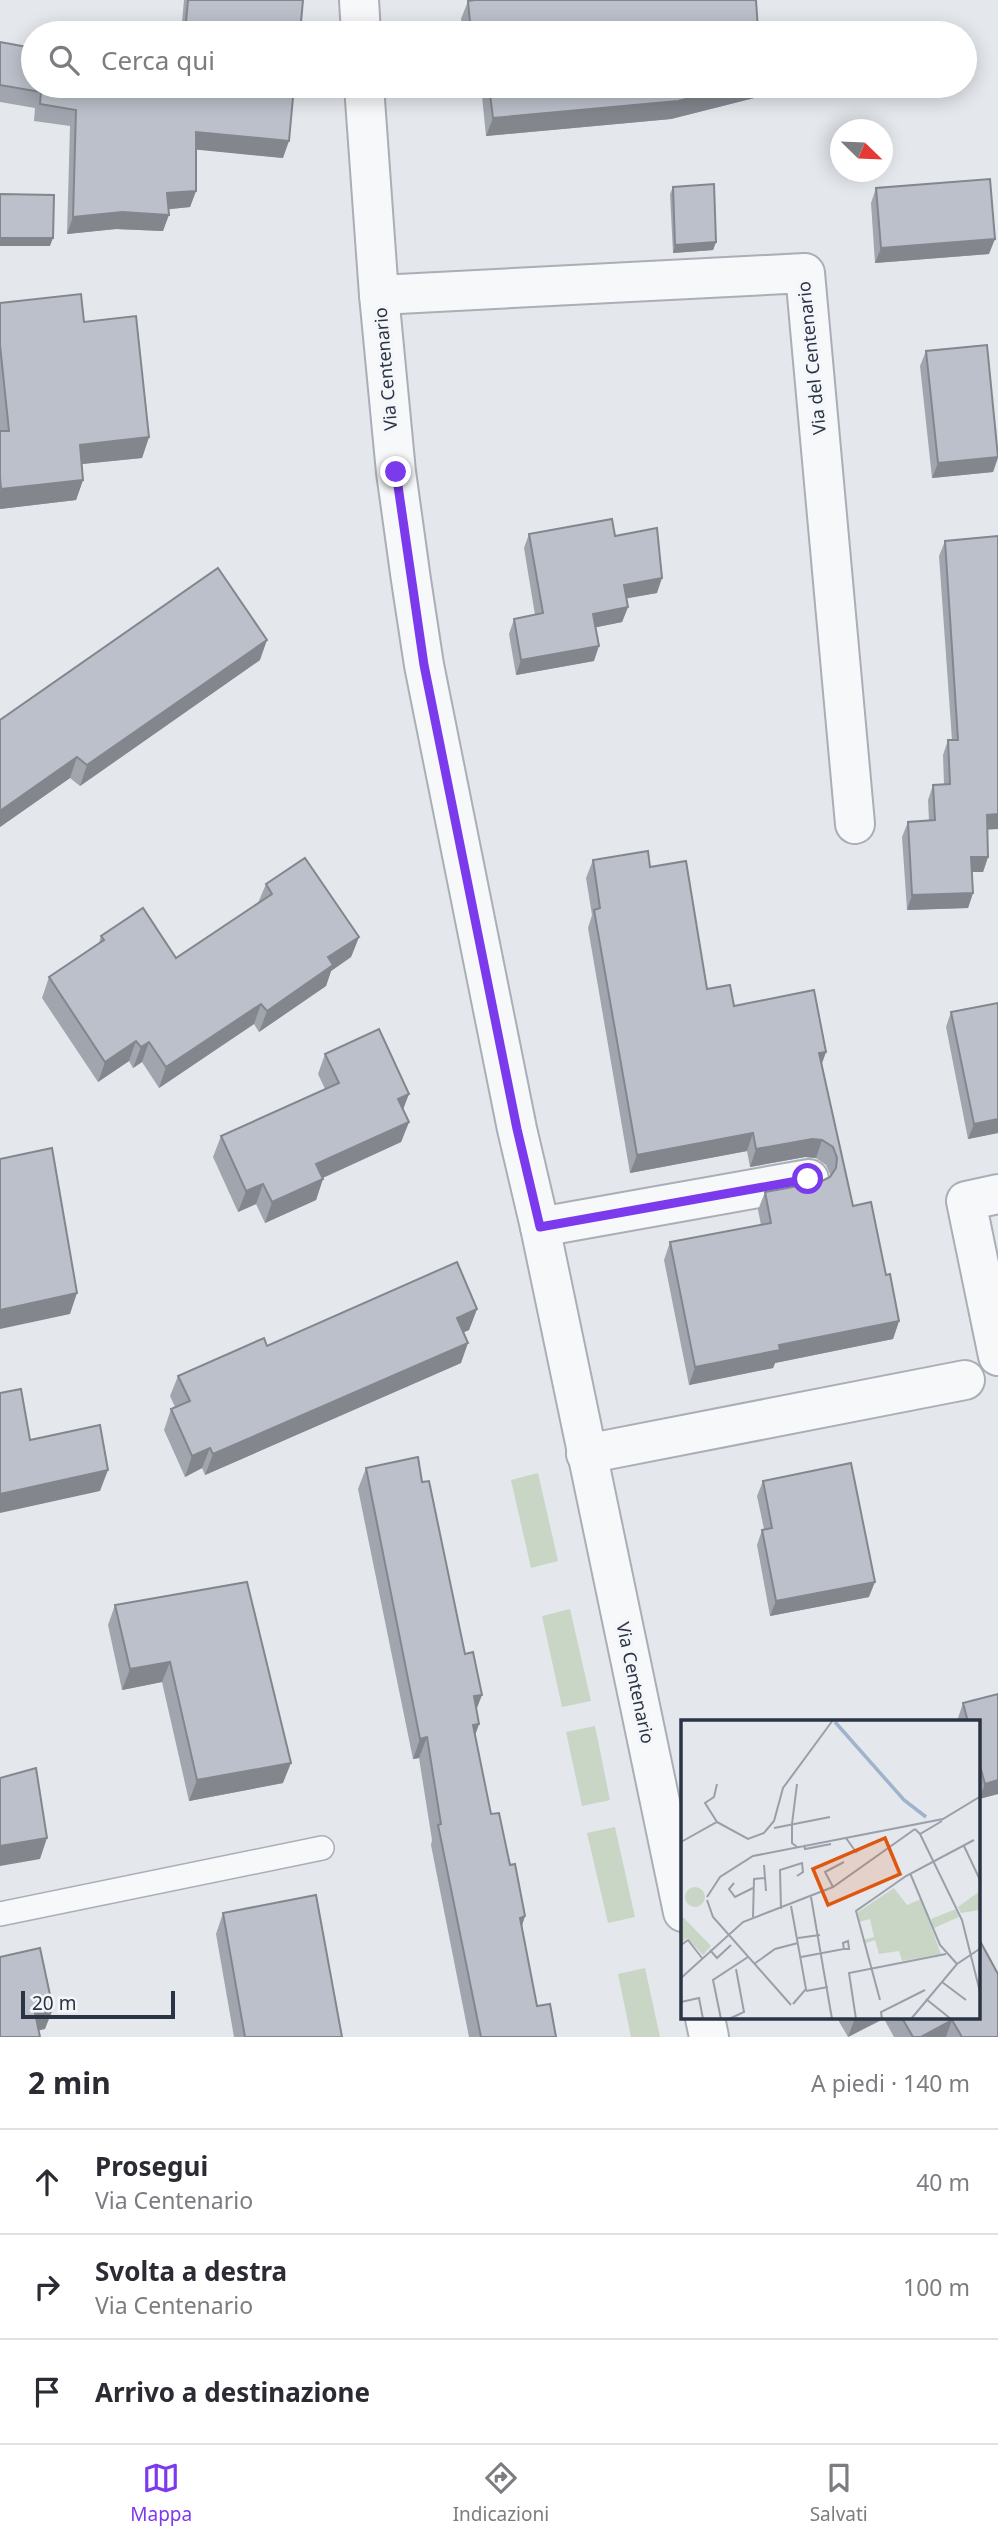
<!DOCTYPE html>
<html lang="it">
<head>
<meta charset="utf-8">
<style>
	body { margin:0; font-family:"Noto Sans",sans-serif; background:#f7f7f7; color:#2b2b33 }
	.compass { position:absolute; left:830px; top:119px; width:63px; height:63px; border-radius:50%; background:#fff; box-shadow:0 4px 18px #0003; rotate:113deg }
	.scale { position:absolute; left:21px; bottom:18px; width:154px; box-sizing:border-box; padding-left:7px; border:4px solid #2b3445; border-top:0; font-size:19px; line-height:24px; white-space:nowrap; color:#2b3445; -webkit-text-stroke:5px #f4f6f9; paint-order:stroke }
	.stop { position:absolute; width:21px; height:21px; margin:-16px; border:5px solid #7c3aed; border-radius:50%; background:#fff }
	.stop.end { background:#7c3aed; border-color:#fff; box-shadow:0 2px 7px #0008 }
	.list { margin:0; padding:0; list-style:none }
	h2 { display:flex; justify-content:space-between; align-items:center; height:91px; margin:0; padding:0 28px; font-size:30px }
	h2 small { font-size:23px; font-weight:400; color:#7c7c81 }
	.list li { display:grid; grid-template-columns:46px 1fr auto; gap:21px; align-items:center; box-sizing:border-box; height:105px; padding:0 28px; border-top:2px solid #e1e1e2 }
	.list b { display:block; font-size:26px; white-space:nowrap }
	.list p { margin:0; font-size:23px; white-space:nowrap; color:#7c7c81 }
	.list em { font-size:23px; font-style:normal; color:#7c7c81 }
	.icon { flex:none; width:38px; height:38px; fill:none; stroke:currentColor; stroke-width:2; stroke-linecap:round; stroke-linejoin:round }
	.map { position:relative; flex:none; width:998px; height:2037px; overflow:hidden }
	.search { position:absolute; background:#fff; box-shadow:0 4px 18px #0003; left:21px; right:21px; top:21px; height:77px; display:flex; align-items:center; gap:18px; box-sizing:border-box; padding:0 24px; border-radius:38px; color:#7c7c81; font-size:26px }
	.sheet { height:406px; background:#fff }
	nav { display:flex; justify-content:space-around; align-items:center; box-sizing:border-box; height:98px; border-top:2px solid #e1e1e2; background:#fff; font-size:19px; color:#7c7c81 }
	nav a { display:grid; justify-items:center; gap:4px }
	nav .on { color:#7c3aed }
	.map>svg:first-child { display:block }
	.green { fill:#c9d6c5 }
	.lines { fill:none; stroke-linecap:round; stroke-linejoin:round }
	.lane-casing { stroke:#a9aeb7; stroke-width:26 }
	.street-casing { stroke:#a9aeb7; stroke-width:42 }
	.lane { stroke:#f7f8fa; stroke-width:23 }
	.street { stroke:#f7f8fa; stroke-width:38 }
	.wall { fill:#a1a5ae }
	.shaded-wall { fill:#83868d }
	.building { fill:#bbc0ca; stroke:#83868d; stroke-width:2 }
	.route { stroke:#7c3aed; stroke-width:9 }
	.labels { text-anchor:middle; stroke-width:7; stroke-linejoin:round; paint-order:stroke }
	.street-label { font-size:18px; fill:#2b3445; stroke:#f4f6f9 }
	.inset-river { fill:none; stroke:#9fb4cc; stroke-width:3.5 }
	.inset-road { fill:none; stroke:#9a9fa9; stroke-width:2 }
	.view { fill:#df570f; fill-opacity:0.15; stroke:#df570f; stroke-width:3.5 }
	.inset-edge { fill:none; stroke:#2b3445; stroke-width:3.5 }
</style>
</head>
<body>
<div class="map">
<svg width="998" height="2037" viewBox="0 0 998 2037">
	<rect width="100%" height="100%" fill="#e4e7ec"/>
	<g class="green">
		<polygon points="538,1473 558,1561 531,1568 511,1480"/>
		<polygon points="570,1609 591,1701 562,1707 542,1616"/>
		<polygon points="595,1726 610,1800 582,1806 566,1732"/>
		<polygon points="615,1827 635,1917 608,1923 587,1833"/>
		<polygon points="645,1968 660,2037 631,2037 618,1974"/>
	</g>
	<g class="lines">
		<defs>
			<polyline id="lane" points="0,1914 322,1848"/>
			<g id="street">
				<polyline points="359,0 361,33"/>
				<polyline points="364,86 379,295 396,472 411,580 424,665 517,1129 540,1227 683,1912"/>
				<polyline points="379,295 805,273 855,824"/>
				<polyline points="998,1194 966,1201 998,1356"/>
				<polyline points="540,1227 809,1179"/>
				<polyline points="586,1454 965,1380"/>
				<polyline points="705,2018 709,2037"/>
			</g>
		</defs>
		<use href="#lane" class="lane-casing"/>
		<use href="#street" class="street-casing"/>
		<use href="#lane" class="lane"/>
		<use href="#street" class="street"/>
	</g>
	<g class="wall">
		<polygon points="184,0 303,0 300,33 181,33"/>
		<polygon points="468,1 758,30 773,33 463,33 461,19"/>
		<polygon points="0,42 283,158 196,149 196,191 190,207 169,209 163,231 116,229 67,234 70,126 34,121 35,108 0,102"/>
		<polygon points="481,86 777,86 774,93 671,119 486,136"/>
		<polygon points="673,187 716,242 713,250 673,253 670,194"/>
		<polygon points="876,188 989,254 875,263 871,203"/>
		<polygon points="0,303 84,322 149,437 142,458 82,464 83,480 76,500 0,509"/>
		<polygon points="926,351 998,453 998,458 993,472 932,478 920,366"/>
		<polygon points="529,534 615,536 657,593 626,598 628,607 622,622 596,627 594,661 516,675 509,634 514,619 535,615 524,548"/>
		<polygon points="945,541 987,829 988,857 983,872 972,872 973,893 968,908 907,910 902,837 908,822 929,821 928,800 933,785 944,784 943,755 948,740 952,740 939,556"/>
		<polygon points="260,660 80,786 70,778 0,827 0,720"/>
		<polygon points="593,860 650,867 707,989 734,1006 826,1052 822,1064 853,1206 886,1275 899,1321 893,1339 775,1363 773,1368 689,1385 664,1260 670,1242 761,1225 758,1210 765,1192 820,1182 830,1177 831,1176 826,1165 816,1158 805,1157 750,1167 747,1151 630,1173 588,928 592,915 586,878"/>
		<polygon points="266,884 359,937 351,957 331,971 326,986 259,1032 254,1024 159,1088 142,1062 133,1068 129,1061 98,1082 42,998 49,977 99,943 101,936 176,958 258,903"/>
		<polygon points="951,1012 998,1133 968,1139 946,1027"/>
		<polygon points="325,1054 403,1109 409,1122 401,1142 323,1178 316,1200 265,1223 256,1204 238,1212 213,1157 221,1136 325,1089 318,1074"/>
		<polygon points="477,1309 469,1330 464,1332 461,1363 205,1475 202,1468 185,1477 164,1430 171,1409 175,1407 170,1396 178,1376 267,1346"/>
		<polygon points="366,1468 422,1482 476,1710 479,1724 475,1735 491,1814 510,1865 525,1916 522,1926 537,2006 556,2037 469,2037 431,1845 432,1840 419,1758 413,1759 358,1489"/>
		<polygon points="763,1481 869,1597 770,1616 757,1545 762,1530 764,1529 757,1496"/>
		<polygon points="115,1605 283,1783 189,1801 162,1682 122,1690 108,1625"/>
		<polygon points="998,1694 998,1794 979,1799 979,1722 959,1722 958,1718 963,1703"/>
		<polygon points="223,1913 342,2037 234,2037 216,1934"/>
		<polygon points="837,2018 979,2018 998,2037 894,2037 884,2019 848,2037"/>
	</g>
	<g class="shaded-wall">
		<polygon points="738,86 777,86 774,93 671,119 486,136 493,118"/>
		<polygon points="196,132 289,141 283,158 190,149"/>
		<polygon points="196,191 190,207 161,210 167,193"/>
		<polygon points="122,212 169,215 163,231 116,229 67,234 73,217"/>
		<polygon points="0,238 53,238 50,246 0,246"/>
		<polygon points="995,239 989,254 875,263 881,248"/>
		<polygon points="716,242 713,250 673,253 675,245"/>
		<polygon points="149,437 142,458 72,465 80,445"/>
		<polygon points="998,457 993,472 932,478 938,463"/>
		<polygon points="83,480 76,500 0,509 0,492 1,489"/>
		<polygon points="662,578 657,593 618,600 624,585"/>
		<polygon points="628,607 622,622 588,629 593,614"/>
		<polygon points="267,640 260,660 80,786 87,765"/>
		<polygon points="599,646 594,661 516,675 521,660"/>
		<polygon points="77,757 70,778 0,827 0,811"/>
		<polygon points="998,814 998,829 981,830 987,815"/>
		<polygon points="971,857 988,857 983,872 966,872"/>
		<polygon points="973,893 968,908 907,910 912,895"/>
		<polygon points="359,937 351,957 331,971 326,986 259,1032 267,1011 328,957"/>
		<polygon points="261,1004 254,1024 159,1088 166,1067"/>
		<polygon points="136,1041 129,1061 98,1082 105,1062"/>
		<polygon points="149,1042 142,1062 133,1068 141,1047"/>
		<polygon points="826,1052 819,1070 819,1053"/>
		<polygon points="409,1094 401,1115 398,1099"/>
		<polygon points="998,1119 998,1133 968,1139 974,1124"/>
		<polygon points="409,1122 401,1142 309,1184 316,1164"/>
		<polygon points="753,1133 747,1151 630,1173 637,1155"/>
		<polygon points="812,1139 822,1140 816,1158 805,1157 750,1167 756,1149"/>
		<polygon points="323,1179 316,1200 265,1223 272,1202"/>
		<polygon points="263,1184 256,1204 238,1212 246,1191"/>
		<polygon points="77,1293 70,1314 0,1329 0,1310"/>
		<polygon points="477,1309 469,1330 450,1338 457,1318"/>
		<polygon points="899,1321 893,1339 775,1363 773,1368 689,1385 695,1367 779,1345"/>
		<polygon points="468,1343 461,1363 205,1475 213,1454"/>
		<polygon points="210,1448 202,1468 185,1477 192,1456"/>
		<polygon points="108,1470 100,1491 0,1513 0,1494"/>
		<polygon points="875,1582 869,1597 770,1616 776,1601"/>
		<polygon points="170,1662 162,1682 122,1690 130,1669"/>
		<polygon points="482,1695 474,1716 474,1696"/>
		<polygon points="479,1724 472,1744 473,1725"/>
		<polygon points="427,1737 419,1758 413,1759 420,1739"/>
		<polygon points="291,1763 283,1783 189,1801 197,1780"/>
		<polygon points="998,1780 998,1794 979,1799 985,1784"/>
		<polygon points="47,1838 40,1859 0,1866 0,1846"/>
		<polygon points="525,1916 518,1937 520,1918"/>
		<polygon points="53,2009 45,2029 28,2033 35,2013"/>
		<polygon points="855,2018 884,2018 848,2037"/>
		<polygon points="952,2020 946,2037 921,2037"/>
	</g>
	<g class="building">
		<polygon points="188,0 303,0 300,33 185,33"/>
		<polygon points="475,0 756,0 758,30 771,27 773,33 471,33 468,1"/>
		<polygon points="0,42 33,48 33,86 294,86 289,141 196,132 196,191 167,193 169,215 122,212 73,217 76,110 40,104 41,92 0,85"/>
		<polygon points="489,86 738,86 678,101 493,118"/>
		<polygon points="990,179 995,239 881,248 876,188"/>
		<polygon points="714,184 716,242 675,245 673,187"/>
		<polygon points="0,194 54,195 53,238 0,238"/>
		<polygon points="81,294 84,322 136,316 149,437 80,445 83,480 1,489 0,477 0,431 9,431 0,345 0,303"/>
		<polygon points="987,345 998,457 938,463 926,351"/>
		<polygon points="612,519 615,536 657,528 662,578 624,585 628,607 593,614 599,646 521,660 514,619 543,613 529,534"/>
		<polygon points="998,536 998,814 987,815 988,857 971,857 973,893 912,895 908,822 935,820 933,785 950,784 948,740 958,740 945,541"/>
		<polygon points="218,568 267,640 87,765 77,757 0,811 0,720"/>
		<polygon points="648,851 650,867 686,861 707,989 730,985 734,1006 814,990 826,1052 819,1053 853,1206 871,1202 886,1275 890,1274 899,1321 779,1345 780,1350 695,1367 670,1242 771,1223 765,1192 820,1182 830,1177 836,1168 837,1158 833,1147 822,1140 812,1139 756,1149 753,1133 637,1155 594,910 600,908 593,860"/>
		<polygon points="305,858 359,937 328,957 333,965 267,1011 261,1004 166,1067 149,1042 141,1047 136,1041 105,1062 49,977 104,940 101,936 143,908 176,958 272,894 266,884"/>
		<polygon points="998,1003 998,1119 974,1124 951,1012"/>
		<polygon points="379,1029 409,1094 398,1099 409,1122 316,1164 323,1179 272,1202 263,1184 246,1191 221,1136 339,1083 325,1054"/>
		<polygon points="52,1148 77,1293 0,1310 0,1159"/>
		<polygon points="457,1262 477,1309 457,1318 468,1343 213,1454 210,1448 192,1456 171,1409 190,1401 178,1376 264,1338 267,1346"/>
		<polygon points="21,1389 30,1440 100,1425 108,1470 0,1494 0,1393"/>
		<polygon points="418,1457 422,1482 429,1481 465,1654 473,1652 482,1695 474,1696 479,1724 473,1725 491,1814 499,1813 510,1865 515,1864 525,1916 520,1918 537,2006 550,2004 556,2037 481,2037 438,1825 441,1824 427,1737 420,1739 366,1468"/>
		<polygon points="851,1463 875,1582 776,1601 762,1530 772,1528 763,1481"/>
		<polygon points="247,1582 291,1763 197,1780 170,1662 130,1669 115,1605"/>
		<polygon points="998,1694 998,1780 985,1784 979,1762 979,1722 968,1722 963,1703"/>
		<polygon points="36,1768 47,1838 0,1846 0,1778"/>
		<polygon points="316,1895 342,2037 245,2037 223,1913"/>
		<polygon points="980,1941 998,1974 998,2037 962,2037 952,2020 921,2037 913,2037 902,2018 979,2018 979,1942"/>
		<polygon points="40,1948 53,2009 35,2013 40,2037 0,2037 0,1957"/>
	</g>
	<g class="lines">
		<polyline class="route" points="396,472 424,665 517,1129 540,1227 808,1179"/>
	</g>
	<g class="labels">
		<g class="street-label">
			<text transform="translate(812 358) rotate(-96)" y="6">Via del Centenario</text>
			<text transform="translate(386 369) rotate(-95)" y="6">Via Centenario</text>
			<text transform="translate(635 1683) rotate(78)" y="6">Via Centenario</text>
		</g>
	</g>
	<g transform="translate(681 1720)">
		<rect width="299" height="299" fill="#e4e7ec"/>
		<path d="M4 177a10 10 0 1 1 20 0a10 10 0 1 1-20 0ZM213 168 226 185 240 179 260 234 221 241 218 231 198 234 194 220 183 224 182 220 193 217 189 199 178 202 177 192ZM299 171V190L280 193 277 187ZM275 189 278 197 253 208 250 199ZM0 195 30 226 22 235 6 218 0 223Z" fill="#c9d6c5"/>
		<path class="inset-river" d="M154 2 223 80 245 97"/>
		<path class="inset-road" d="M36 102 24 83 33 77 36 64M93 108 149 97M234 109 239 114 261 101M239 114 281 200 300 276M165 118 175 132 181 128M0 122 36 102 67 119 83 113 93 101 102 68 152 0M123 125 124 129 150 124M283 126 300 162M116 127 111 123V104L116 64M83 145 85 171M229 153 259 225 276 244M53 163 48 169 54 177 72 168M152 167 144 152 163 142M26 177 39 157 72 136 262 99 300 76M130 177 151 299M26 180 32 197 110 285M110 186 125 269 112 284M100 189 99 150 121 143 122 152 116 156M72 197 73 159 84 158M117 218 139 215M0 225 7 220 21 238M29 230 36 238 50 225M120 237 163 229 162 223 167 221 168 229H163M73 244 94 229 117 223M0 258 62 202 152 167 234 109M261 262 285 280M125 271 147 267M245 279 270 299M199 280 175 191 225 156 293 120M0 282 18 278 22 299M40 299 32 260 67 237M48 299 63 292 55 249M175 299 168 253 265 234M201 299 200 292 244 270M230 299 276 244 300 228"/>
		<path class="view" d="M204 118 219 154 147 185 132 149Z"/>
		<rect width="299" height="299" class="inset-edge"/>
	</g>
</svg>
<svg class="compass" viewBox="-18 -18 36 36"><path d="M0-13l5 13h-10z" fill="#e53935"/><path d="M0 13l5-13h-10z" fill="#7c7c81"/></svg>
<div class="scale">20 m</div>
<div class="stop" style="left:808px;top:1179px"></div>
<div class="stop end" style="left:396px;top:472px"></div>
<div class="search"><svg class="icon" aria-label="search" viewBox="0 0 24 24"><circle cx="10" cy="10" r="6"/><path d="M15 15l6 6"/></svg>Cerca qui</div>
</div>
<section class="sheet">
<h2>2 min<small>A piedi · 140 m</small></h2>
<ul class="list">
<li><svg class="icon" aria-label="ahead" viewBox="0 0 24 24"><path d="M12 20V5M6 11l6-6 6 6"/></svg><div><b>Prosegui</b><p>Via Centenario</p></div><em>40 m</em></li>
<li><svg class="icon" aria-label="right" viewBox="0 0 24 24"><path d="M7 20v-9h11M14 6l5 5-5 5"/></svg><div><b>Svolta a destra</b><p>Via Centenario</p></div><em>100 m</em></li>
<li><svg class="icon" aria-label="arrive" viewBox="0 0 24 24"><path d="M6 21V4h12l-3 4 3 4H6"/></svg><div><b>Arrivo a destinazione</b></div></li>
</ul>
</section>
<nav>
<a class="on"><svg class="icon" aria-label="map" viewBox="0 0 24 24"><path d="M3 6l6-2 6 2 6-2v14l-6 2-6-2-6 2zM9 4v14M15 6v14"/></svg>Mappa</a>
<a><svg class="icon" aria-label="directions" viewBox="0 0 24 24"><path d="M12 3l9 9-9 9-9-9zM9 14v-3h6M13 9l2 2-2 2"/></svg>Indicazioni</a>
<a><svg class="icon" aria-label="saved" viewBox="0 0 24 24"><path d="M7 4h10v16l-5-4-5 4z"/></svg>Salvati</a>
</nav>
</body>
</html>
